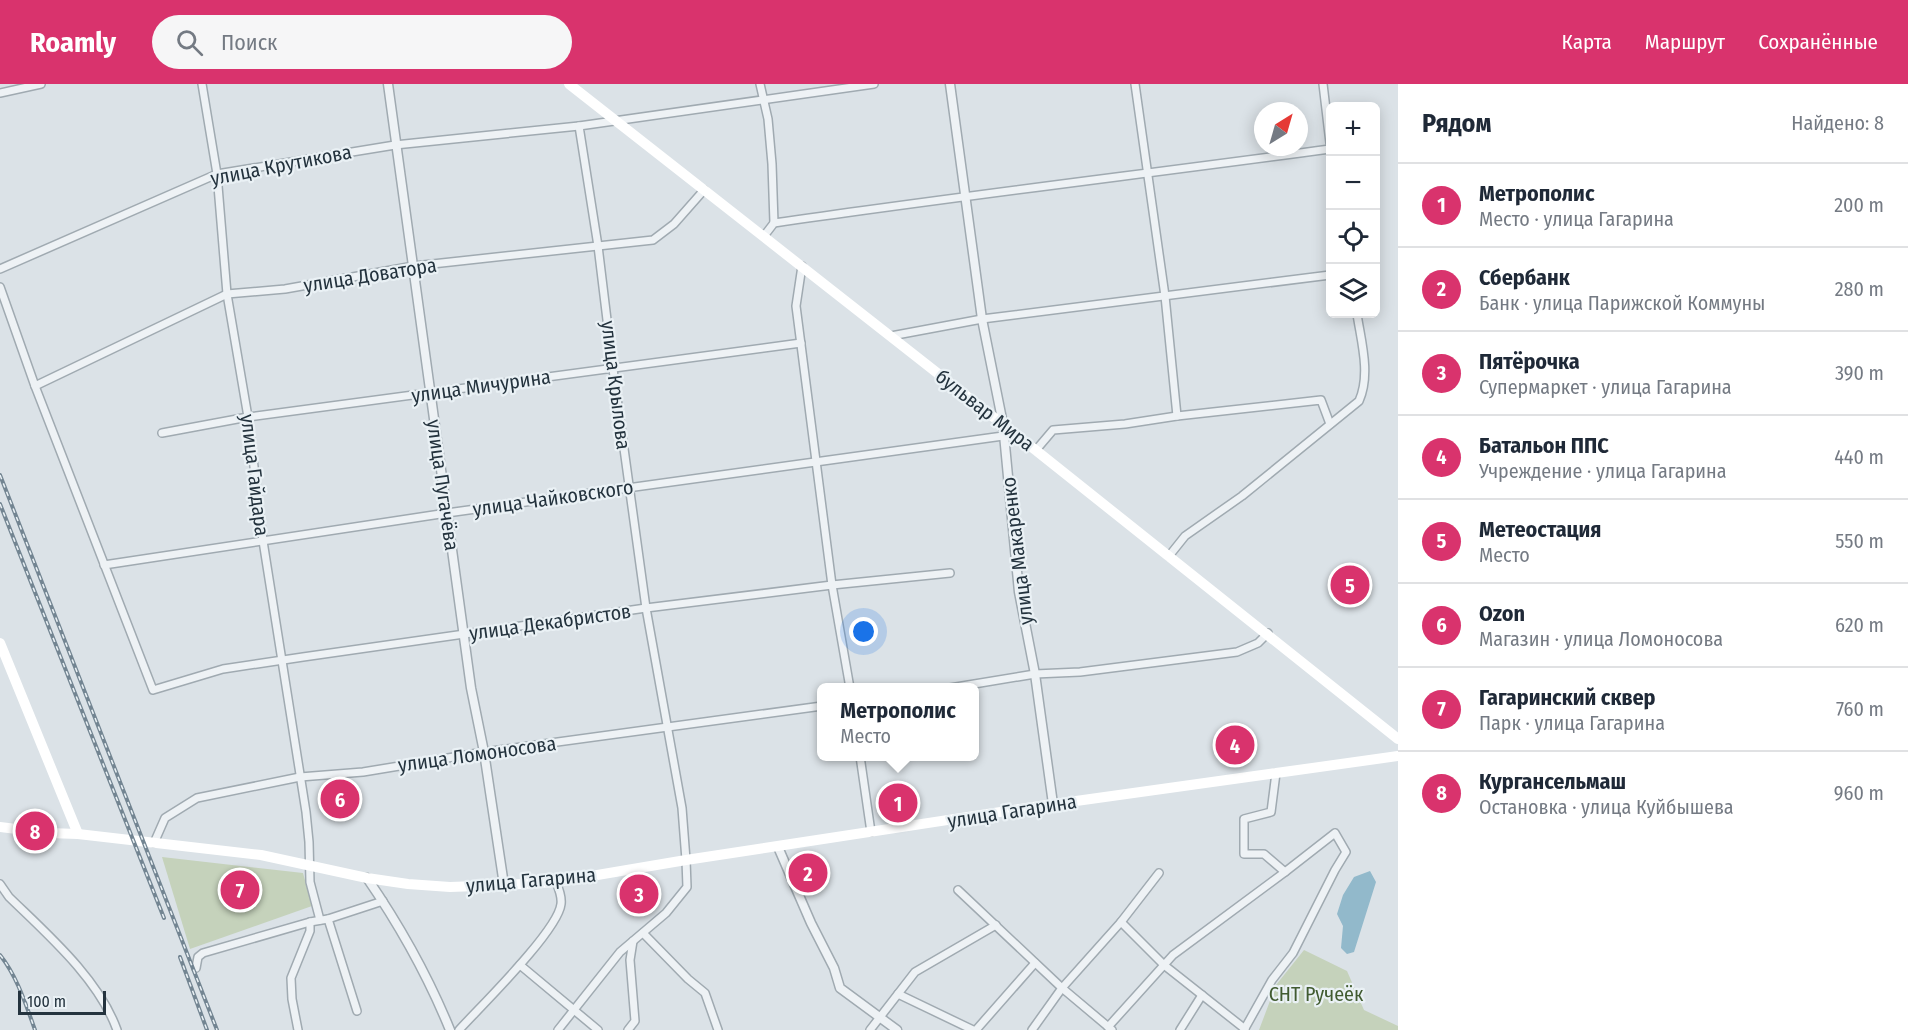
<!DOCTYPE html>
<html lang="ru">
<head>
<meta charset="utf-8">
<style>
	body { margin:0; font-family:"Fira Sans Condensed",sans-serif; background:#f6f6f7; color:#1f2937 }
	.controls { position:absolute; right:18px; top:18px; display:grid; overflow:hidden; border-radius:9px; box-shadow:0 3px 15px #0003 }
	.controls button { width:54px; height:54px; display:grid; place-items:center; padding:0; border:0; border-bottom:2px solid #e0e1e3; background:#fff; color:#1f2937; font:30px sans-serif }
	.compass { position:absolute; left:1254px; top:18px; width:54px; height:54px; border-radius:50%; background:#fff; box-shadow:0 3px 15px #0003; rotate:37deg }
	.scale { position:absolute; left:18px; bottom:15px; width:88px; box-sizing:border-box; padding-left:6px; border:3px solid #24333e; border-top:0; font-size:16px; line-height:21px; white-space:nowrap; color:#24333e; -webkit-text-stroke:4px #eaf1f5; paint-order:stroke }
	.you { position:absolute; left:864px; top:548px; width:21px; height:21px; margin:-15px; border:4px solid #fff; border-radius:50%; background:#1a73e8; box-shadow:0 0 0 9px #1a73e833 }
	.badge { display:grid; place-items:center; width:39px; height:39px; border-radius:50%; background:#d9336d; color:#fff; font-size:20px; font-weight:700 }
	.pin { position:absolute; translate:-50% -50%; border:3px solid #fff; box-shadow:0 2px 6px #0006 }
	.popup { position:absolute; left:817px; top:599px; width:162px; height:78px; box-sizing:border-box; display:grid; place-content:center; border-radius:9px; background:#fff; filter:drop-shadow(0 2px 4px #0005); font-size:20px; white-space:nowrap; color:#747a83 }
	.popup b { font-size:22px; color:#1f2937 }
	.popup::after { content:''; position:absolute; left:50%; top:100%; margin-left:-12px; border:12px solid transparent; border-top-color:#fff }
	.list { margin:0; padding:0; list-style:none }
	h2 { display:flex; justify-content:space-between; align-items:center; height:78px; margin:0; padding:0 24px; font-size:26px }
	h2 small { font-size:20px; font-weight:400; color:#747a83 }
	.list li { display:grid; grid-template-columns:39px 1fr auto; gap:18px; align-items:center; box-sizing:border-box; height:84px; padding:0 24px; border-top:2px solid #e0e1e3 }
	.list b { display:block; font-size:22px; white-space:nowrap }
	.list p { margin:0; font-size:20px; white-space:nowrap; color:#747a83 }
	.list em { font-size:20px; font-style:normal; color:#747a83 }
	.icon { flex:none; width:33px; height:33px; fill:none; stroke:currentColor; stroke-width:2; stroke-linecap:round; stroke-linejoin:round }
	.map { position:relative; flex:none; width:1398px; height:946px; overflow:hidden }
	header { display:flex; align-items:center; gap:36px; box-sizing:border-box; height:84px; padding:0 30px; background:#d9336d; color:#fff }
	header strong { font-size:28px }
	nav { display:flex; gap:33px; margin-inline-start:auto; font-size:21px }
	.search { width:420px; height:54px; background:#f6f6f7; display:flex; align-items:center; gap:15px; box-sizing:border-box; padding:0 21px; border-radius:33px; color:#747a83; font-size:22px }
	main { display:flex }
	aside { flex:1; background:#fff }
	.map>svg:first-child { display:block }
	.green { fill:#c5d2bb }
	.water { fill:#92b9cb }
	.lines { fill:none; stroke-linecap:round; stroke-linejoin:round }
	.minor-casing { stroke:#a0aab1; stroke-width:10 }
	.tertiary-casing { stroke:#a0aab1; stroke-width:11 }
	.minor { stroke:#eef2f5; stroke-width:7 }
	.tertiary { stroke:#eef2f5; stroke-width:8 }
	.secondary { stroke:#fff; stroke-width:10 }
	.rail-casing { stroke:#738592; stroke-width:4 }
	.rail { stroke:#eaf1f5; stroke-width:1.5; stroke-dasharray:4.5; stroke-linecap:butt }
	.labels { text-anchor:middle; stroke-width:4.5; stroke-linejoin:round; paint-order:stroke }
	.street-label { font-size:20px; fill:#24333e; stroke:#eaf1f5 }
	.park-label { font-size:20px; fill:#415b30; stroke:#eaf1f5 }
</style>
</head>
<body>
<header>
<strong>Roamly</strong>
<div class="search"><svg class="icon" aria-label="search" viewBox="0 0 24 24"><circle cx="10" cy="10" r="6"/><path d="M15 15l6 6"/></svg>Поиск</div>
<nav><a>Карта</a><a>Маршрут</a><a>Сохранённые</a></nav>
</header>
<main>
<div class="map">
<svg width="1398" height="946" viewBox="0 0 1398 946">
	<rect width="100%" height="100%" fill="#dbe2e7"/>
	<g class="green">
		<polygon points="162,773 303,789 312,822 190,865"/>
		<polygon points="1304,866 1347,887 1364,926 1398,942 1398,946 1259,946 1276,901"/>
	</g>
	<polygon class="water" points="1370,787 1376,798 1354,868 1347,870 1341,864 1343,842 1337,830 1343,811 1354,793"/>
	<g class="lines">
		<defs>
			<g id="minor">
				<polyline points="202,0 217,90 227,210 248,333 263,457 306,728 309,758 310,798 320,836"/>
				<polyline points="760,0 768,35 772,80 774,139"/>
				<polyline points="1135,0 1165,212 1177,332"/>
				<polyline points="1323,0 1330,59"/>
				<polyline points="0,9 41,0"/>
				<path d="M764 152 774 139C960 112 1145 90 1330 65"/>
				<polyline points="802,182 796,222 832,501 850,604"/>
				<polyline points="0,185 217,90 395,61 579,42"/>
				<polyline points="0,203 35,302 153,606 223,585 303,573 646,524 832,501 950,489"/>
				<polyline points="891,252 982,235 1330,191"/>
				<polyline points="35,302 227,210 285,205 414,182 653,156 674,140 704,106"/>
				<polyline points="162,349 248,333 801,259"/>
				<polyline points="1036,366 1053,346 1125,340 1177,332 1321,316 1330,340"/>
				<path d="M1169 472 1185 452 1242 412 1359 317C1371 290 1361 257 1357 230"/>
				<polyline points="104,481 447,429 1003,352"/>
				<polyline points="950,604 1035,590 1080,588 1237,568 1258,559 1268,549"/>
				<polyline points="860,672 871,748"/>
				<polyline points="1276,689 1271,728 1244,735 1244,770 1264,770 1285,788"/>
				<polyline points="154,759 165,734 197,714 300,693 363,688 484,668 822,622"/>
				<path d="M0 800 9 813C47 850 99 895 117 946"/>
				<polyline points="958,806 1062,904 1112,946"/>
				<polyline points="328,835 357,927"/>
				<polyline points="1121,838 1164,881 1245,945"/>
				<polyline points="643,849 688,895 705,909 718,946"/>
				<polyline points="520,881 598,946"/>
				<polyline points="196,884 198,873 203,869 310,838 328,835 383,817"/>
				<polyline points="898,910 973,946"/>
				<polyline points="1108,943 1173,871 1285,788 1335,749 1346,768 1335,786 1293,869 1272,896 1244,946"/>
				<polyline points="298,946 292,915 291,894 310,847 310,838"/>
				<path d="M459 946C479 924 558 847 561 820 562 813 559 805 556 798"/>
				<polyline points="558,946 620,868 666,829 687,803 686,776 682,724 646,524 613,285 598,162 579,42 874,0"/>
				<polyline points="628,946 635,937 630,876 633,857"/>
				<polyline points="870,946 915,888 996,841"/>
				<polyline points="976,946 1035,879"/>
				<polyline points="1032,946 1062,904 1121,838 1159,789"/>
				<polyline points="1180,946 1202,911"/>
			</g>
			<g id="tertiary">
				<polyline points="388,0 471,604 484,668 504,801"/>
				<polyline points="950,0 982,235 1003,340 1019,508 1035,590 1053,720"/>
				<polyline points="778,763 811,839 834,884 840,904 897,946"/>
				<path d="M367 794C400 842 428 892 450 946"/>
			</g>
		</defs>
		<use href="#minor" class="minor-casing"/>
		<use href="#tertiary" class="tertiary-casing"/>
		<use href="#minor" class="minor"/>
		<use href="#tertiary" class="tertiary"/>
		<g class="secondary">
			<polyline points="569,0 1038,368 1398,655"/>
			<polyline points="0,559 78,750"/>
			<polyline points="0,743 48,749 78,750 261,771 367,794 408,800 450,803 504,801 556,798 686,776 1026,724 1398,672"/>
		</g>
		<defs>
			<g id="rail">
				<polyline points="0,391 217,946"/>
				<polyline points="0,420 164,834"/>
				<path d="M0 871C17 892 26 921 35 946"/>
				<polyline points="180,873 207,946"/>
			</g>
		</defs>
		<use href="#rail" class="rail-casing"/>
		<use href="#rail" class="rail"/>
	</g>
	<g class="labels">
		<g class="street-label">
			<text transform="translate(281 81) rotate(-11)" y="7">улица Крутикова</text>
			<text transform="translate(370 191) rotate(-9)" y="7">улица Доватора</text>
			<text transform="translate(616 301) rotate(83)" y="7">улица Крылова</text>
			<text transform="translate(481 302) rotate(-8)" y="7">улица Мичурина</text>
			<text transform="translate(985 326) rotate(38)" y="7">бульвар Мира</text>
			<text transform="translate(255 391) rotate(83)" y="7">улица Гайдара</text>
			<text transform="translate(443 401) rotate(82)" y="7">улица Пугачёва</text>
			<text transform="translate(553 414) rotate(-8)" y="7">улица Чайковского</text>
			<text transform="translate(1017 467) rotate(-97)" y="7">улица Макаренко</text>
			<text transform="translate(550 538) rotate(-8)" y="7">улица Декабристов</text>
			<text transform="translate(477 670) rotate(-8)" y="7">улица Ломоносова</text>
			<text transform="translate(1012 727) rotate(-9)" y="7">улица Гагарина</text>
			<text transform="translate(531 796) rotate(-5)" y="7">улица Гагарина</text>
		</g>
		<g class="park-label">
			<text x="1316" y="917">СНТ Ручеёк</text>
		</g>
	</g>
</svg>
<div class="controls">
<button>+</button>
<button>−</button>
<button><svg class="icon" aria-label="locate" viewBox="0 0 24 24"><circle cx="12" cy="12" r="6"/><path d="M12 2v4M12 18v4M2 12h4M18 12h4"/></svg></button>
<button><svg class="icon" aria-label="layers" viewBox="0 0 24 24"><path d="M12 4l9 5-9 5-9-5zM3 14l9 5 9-5"/></svg></button>
</div>
<svg class="compass" viewBox="-18 -18 36 36"><path d="M0-13l5 13h-10z" fill="#e53935"/><path d="M0 13l5-13h-10z" fill="#747a83"/></svg>
<div class="scale">100 m</div>
<div class="you"></div>
<div class="pin badge" style="left:898px;top:719px">1</div>
<div class="popup"><b>Метрополис</b>Место</div>
<div class="pin badge" style="left:808px;top:789px">2</div>
<div class="pin badge" style="left:639px;top:810px">3</div>
<div class="pin badge" style="left:1235px;top:661px">4</div>
<div class="pin badge" style="left:1350px;top:501px">5</div>
<div class="pin badge" style="left:340px;top:715px">6</div>
<div class="pin badge" style="left:240px;top:806px">7</div>
<div class="pin badge" style="left:35px;top:747px">8</div>
</div>
<aside>
<h2>Рядом<small>Найдено: 8</small></h2>
<ul class="list">
<li><span class="badge">1</span><div><b>Метрополис</b><p>Место · улица Гагарина</p></div><em>200 m</em></li>
<li><span class="badge">2</span><div><b>Сбербанк</b><p>Банк · улица Парижской Коммуны</p></div><em>280 m</em></li>
<li><span class="badge">3</span><div><b>Пятёрочка</b><p>Супермаркет · улица Гагарина</p></div><em>390 m</em></li>
<li><span class="badge">4</span><div><b>Батальон ППС</b><p>Учреждение · улица Гагарина</p></div><em>440 m</em></li>
<li><span class="badge">5</span><div><b>Метеостация</b><p>Место</p></div><em>550 m</em></li>
<li><span class="badge">6</span><div><b>Ozon</b><p>Магазин · улица Ломоносова</p></div><em>620 m</em></li>
<li><span class="badge">7</span><div><b>Гагаринский сквер</b><p>Парк · улица Гагарина</p></div><em>760 m</em></li>
<li><span class="badge">8</span><div><b>Кургансельмаш</b><p>Остановка · улица Куйбышева</p></div><em>960 m</em></li>
</ul>
</aside>
</main>
</body>
</html>
